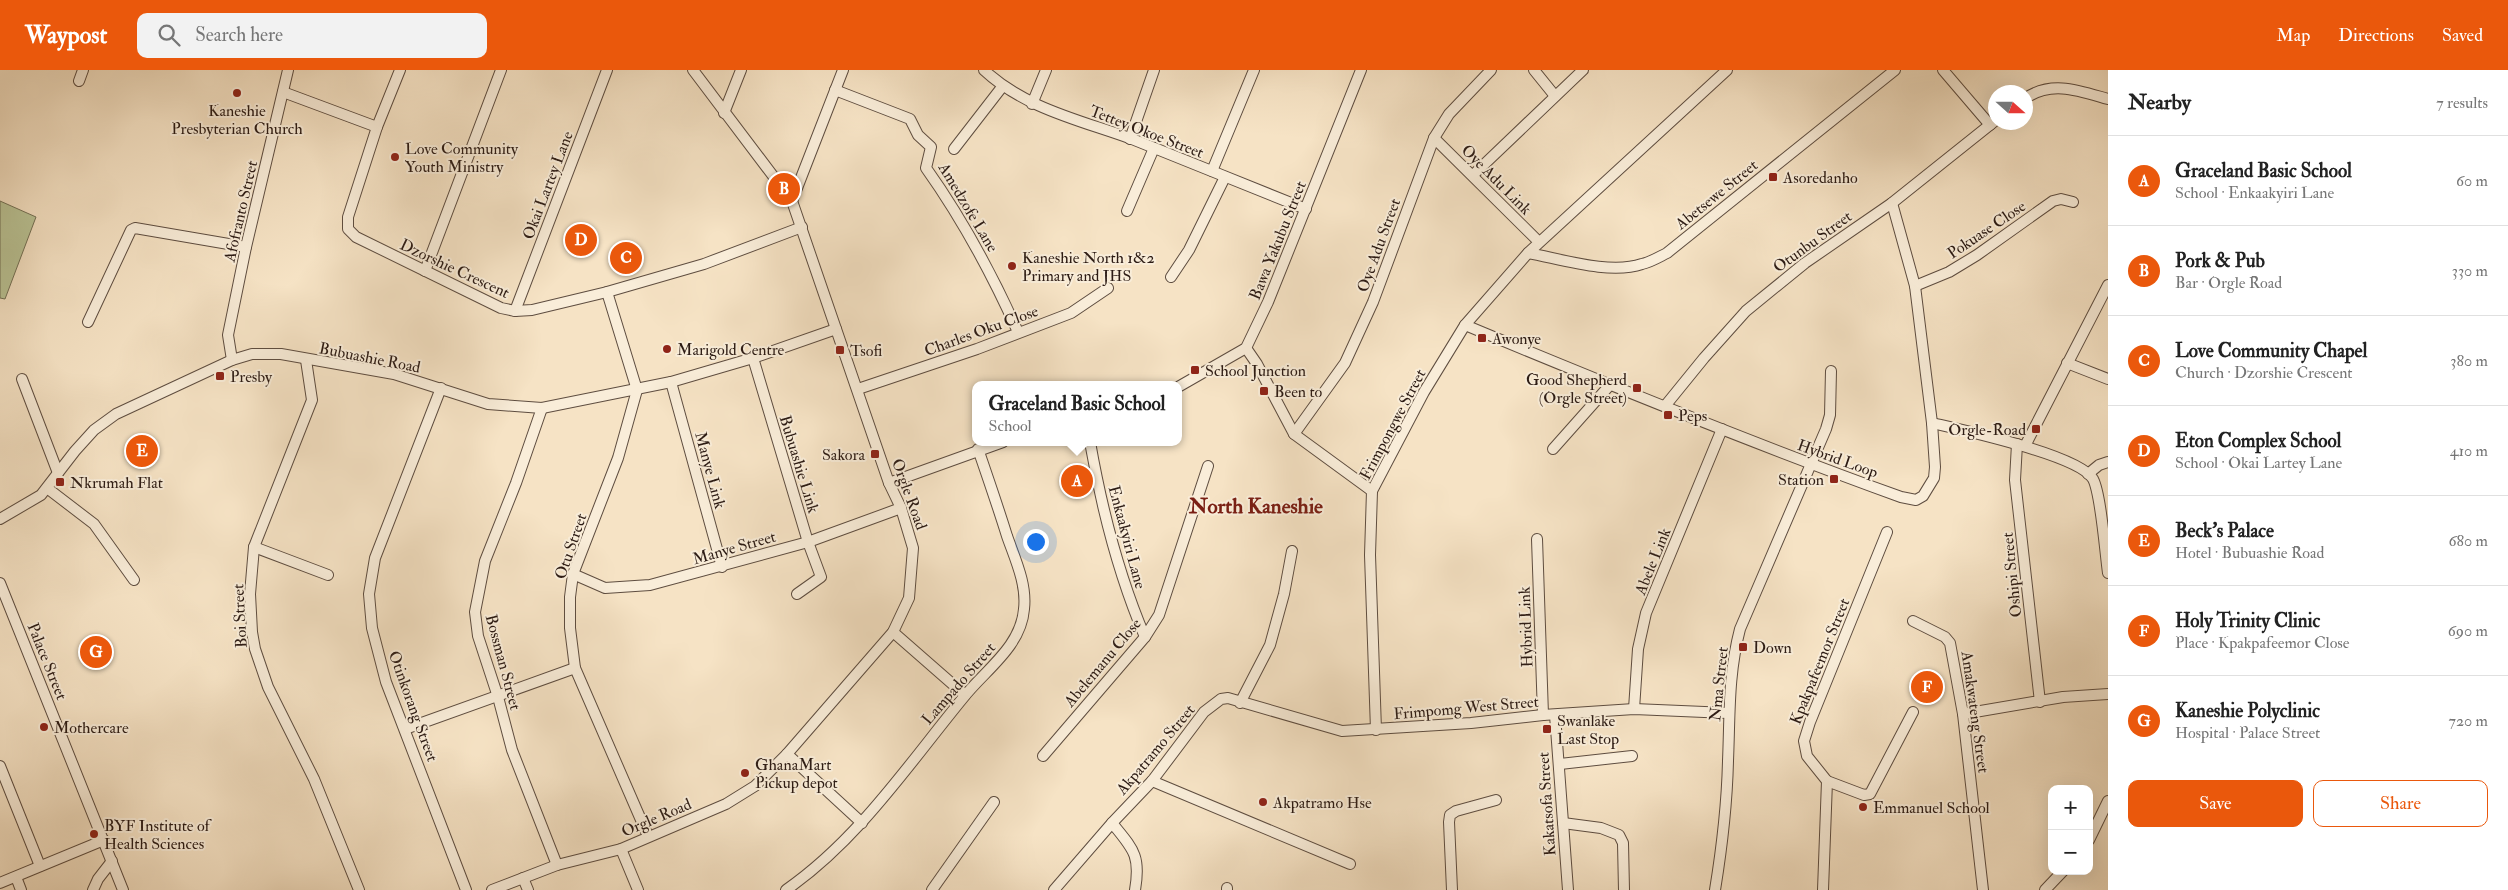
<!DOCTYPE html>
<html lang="en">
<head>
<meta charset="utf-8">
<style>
	body { margin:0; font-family:"IM FELL Double Pica",serif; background:#f2f2f2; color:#222 }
	.controls { position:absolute; right:15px; bottom:15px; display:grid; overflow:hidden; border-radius:10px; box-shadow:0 5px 20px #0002 }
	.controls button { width:45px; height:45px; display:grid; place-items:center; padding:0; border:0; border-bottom:1px solid #e0e0e0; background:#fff; color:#222; font:25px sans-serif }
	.compass { position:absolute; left:1988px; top:15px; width:45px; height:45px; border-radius:50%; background:#fff; box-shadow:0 5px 20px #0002; rotate:111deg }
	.you { position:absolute; left:1035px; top:471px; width:18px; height:18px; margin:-12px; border:4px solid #fff; border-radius:50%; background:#1a73e8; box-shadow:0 0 0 8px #1a73e833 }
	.badge { display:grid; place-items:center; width:32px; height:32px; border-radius:50%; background:#ea580c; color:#fff; font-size:16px; font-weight:700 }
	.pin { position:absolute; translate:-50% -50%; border:2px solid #fff; box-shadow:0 1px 5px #0006 }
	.popup { position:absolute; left:972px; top:311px; width:210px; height:65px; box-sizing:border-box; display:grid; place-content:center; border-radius:10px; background:#fff; filter:drop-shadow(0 1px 4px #0005); font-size:16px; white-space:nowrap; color:#767676 }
	.popup b { font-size:19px; color:#222 }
	.popup::after { content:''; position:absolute; left:50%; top:100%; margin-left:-10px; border:10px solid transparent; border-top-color:#fff }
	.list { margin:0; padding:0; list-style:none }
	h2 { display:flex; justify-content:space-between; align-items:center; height:65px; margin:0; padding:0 20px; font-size:21px }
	h2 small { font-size:16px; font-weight:400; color:#767676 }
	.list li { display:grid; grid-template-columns:32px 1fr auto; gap:15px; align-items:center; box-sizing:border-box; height:90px; padding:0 20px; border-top:1px solid #e0e0e0 }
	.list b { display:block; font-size:19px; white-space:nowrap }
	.list p { margin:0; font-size:16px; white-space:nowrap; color:#767676 }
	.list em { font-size:16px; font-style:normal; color:#767676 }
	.actions { display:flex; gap:10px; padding:15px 20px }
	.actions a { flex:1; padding:11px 0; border:1px solid #ea580c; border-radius:10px; text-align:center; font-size:18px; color:#ea580c }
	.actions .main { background:#ea580c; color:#fff }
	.icon { flex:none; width:28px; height:28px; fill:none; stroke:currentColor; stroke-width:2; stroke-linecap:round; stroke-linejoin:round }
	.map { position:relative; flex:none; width:2108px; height:820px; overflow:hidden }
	header { display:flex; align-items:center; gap:30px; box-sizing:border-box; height:70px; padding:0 25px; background:#ea580c; color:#fff }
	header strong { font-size:24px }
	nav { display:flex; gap:28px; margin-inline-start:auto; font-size:18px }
	.search { width:350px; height:45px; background:#f2f2f2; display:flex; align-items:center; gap:12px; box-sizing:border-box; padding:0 18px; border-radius:10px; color:#767676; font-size:19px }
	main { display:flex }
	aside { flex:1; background:#fff }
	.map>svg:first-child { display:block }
	.green { fill:#bac496; stroke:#737055 }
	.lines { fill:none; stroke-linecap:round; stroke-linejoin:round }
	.minor-casing { stroke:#5e4d40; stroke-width:12 }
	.minor { stroke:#f9edd9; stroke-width:10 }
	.poi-dot { fill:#8f2418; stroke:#f9edd9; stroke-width:2 }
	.labels { text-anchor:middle; stroke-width:4; stroke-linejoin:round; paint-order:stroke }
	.poi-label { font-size:16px; fill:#2c1b14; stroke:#f9edd9; text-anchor:start }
	.street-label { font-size:16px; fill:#2c1b14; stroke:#f9edd9 }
	.district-label { font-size:21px; font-weight:bold; fill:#7a1f14; stroke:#f9edd9 }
</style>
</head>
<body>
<header>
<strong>Waypost</strong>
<div class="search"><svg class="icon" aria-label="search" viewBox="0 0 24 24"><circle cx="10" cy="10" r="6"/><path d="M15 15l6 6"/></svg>Search here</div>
<nav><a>Map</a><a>Directions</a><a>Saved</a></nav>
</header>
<main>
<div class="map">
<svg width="2108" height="820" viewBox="0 0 2108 820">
	<rect width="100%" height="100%" fill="#f6e3c5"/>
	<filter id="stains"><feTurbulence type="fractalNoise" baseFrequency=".004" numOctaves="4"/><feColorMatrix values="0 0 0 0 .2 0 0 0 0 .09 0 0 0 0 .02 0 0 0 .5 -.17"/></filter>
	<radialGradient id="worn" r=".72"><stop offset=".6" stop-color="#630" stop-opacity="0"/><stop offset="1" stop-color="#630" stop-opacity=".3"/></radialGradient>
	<polygon class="green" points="0,131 36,147 5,229 0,228"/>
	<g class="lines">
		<defs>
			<g id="minor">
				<polyline points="400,0 377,57 348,147 348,159 356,167 501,238 515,241 532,240 607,222 704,194 802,157"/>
				<path d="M984 0C1026 39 1080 50 1132 69 1190 92 1248 116 1306 139"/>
				<polyline points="1534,0 1555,26"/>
				<polyline points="1943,0 1990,55"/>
				<polyline points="79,11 83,0"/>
				<path d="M835 20 910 49 918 65 931 77 926 98C963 150 992 204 1018 262"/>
				<polyline points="283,22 377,57"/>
				<path d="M2026 28C2052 10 2080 21 2108 29"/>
				<polyline points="1032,34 1046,0"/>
				<polyline points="724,43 741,0"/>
				<polyline points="1434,68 1539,172"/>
				<polyline points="1130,69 1154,0"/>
				<polyline points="954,79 1002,17"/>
				<polyline points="1212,101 1254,0"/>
				<polyline points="1473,105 1583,0"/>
				<polyline points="792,131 843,0"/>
				<polyline points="1127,141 1154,78"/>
				<path d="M1528 183C1561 189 1610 205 1642 194 1651 192 1659 187 1667 183L1895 0"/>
				<polyline points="425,201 501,0"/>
				<polyline points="1171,207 1189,180 1225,107"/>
				<polyline points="1915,216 1949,202 1977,185 2053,131 2061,129 2073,132"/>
				<polyline points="607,222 637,320 618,388 573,504 570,527 570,558 575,598 648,766"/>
				<polyline points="515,241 607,0"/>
				<polyline points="88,252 131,160 135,158 246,177"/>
				<path d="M1465 255C1609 315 1754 374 1901 427L1916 430 1923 426 1934 408 1935 397 1932 353 1915 216 1892 133"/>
				<polyline points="1246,278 1257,294 1294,364 1372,421"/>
				<polyline points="753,288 808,472 821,507 797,524"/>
				<polyline points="232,290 228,265 246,177 288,0"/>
				<polyline points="306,290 312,330 254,477 250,524 252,562 255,579 268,617 314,709 359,820"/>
				<polyline points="2067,293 2108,309"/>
				<polyline points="22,309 58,403"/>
				<polyline points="671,312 722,497"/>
				<polyline points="1178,317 1246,278 1268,232 1361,0"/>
				<polyline points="441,318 375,488 369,524 372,558 386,612 466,820"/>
				<polyline points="858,319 977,279 1071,243 1108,218"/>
				<polyline points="1665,336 1704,288 1746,241 1805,193 1892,133 1996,50"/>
				<polyline points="542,338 516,413 485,491 475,542 478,566 498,627 512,680 557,795"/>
				<path d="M1932 353C1962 360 2079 385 2093 409 2101 424 2105 482 2108 503"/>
				<polyline points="1294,364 1345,293 1373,232 1434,68 1449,44 1491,0"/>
				<path d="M1090 372C1102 440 1118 504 1145 567"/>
				<polyline points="2017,374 2015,410 2040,632"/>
				<polyline points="2025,376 2108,215"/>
				<polyline points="1553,379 1609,316"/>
				<polyline points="2088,404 2099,395 2108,392"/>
				<polyline points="889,413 1003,372"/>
				<polyline points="47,418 94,454 134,510"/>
				<polyline points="0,449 41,425 75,381 94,360 116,344 232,290 252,284 281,284 394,304 488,334 542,338 671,312 753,288 836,259"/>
				<polyline points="1537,469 1543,645"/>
				<polyline points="254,477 328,505"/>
				<polyline points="573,504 605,518 650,515 808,472 901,438"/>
				<polyline points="0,513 123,820"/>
				<polyline points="1913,551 1945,567 1950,573 1963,644 1983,820"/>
				<polyline points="893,562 965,625"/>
				<polyline points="1240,633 1270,575 1284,524 1292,481"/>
				<polyline points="1634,639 1638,579 1646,543 1722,359"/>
				<polyline points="1963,644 2063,627 2108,624"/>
				<polyline points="1555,645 1568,820"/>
				<polyline points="405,659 575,598"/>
				<polyline points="1376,660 1370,485 1372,421 1424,322 1465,255 1528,183 1727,0"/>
				<polyline points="787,684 862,753"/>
				<polyline points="1043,686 1145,567 1159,545 1208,396"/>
				<polyline points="1560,694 1632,686"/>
				<polyline points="0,696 40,796"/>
				<polyline points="1152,711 1350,794"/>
				<polyline points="1827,711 1864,725 1870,724 1913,642"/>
				<path d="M1112 753C1133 779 1141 785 1135 820"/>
				<polyline points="1563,753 1601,758 1619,765 1623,773 1624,820"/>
				<polyline points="2089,770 2108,731"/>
				<polyline points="621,779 638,820"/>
				<polyline points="16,807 21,820"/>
				<polyline points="523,808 528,820"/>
				<polyline points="0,813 104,770"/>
				<polyline points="1227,818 1227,820"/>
				<polyline points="93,820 98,809 112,791"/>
				<polyline points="492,820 557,795 621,779 726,734 755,716 787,684 893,562 909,528 913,478 901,438 889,413 792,131 693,0"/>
				<path d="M786 820C858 770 908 695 963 628 985 600 1021 577 1024 539 1027 514 1015 489 1007 466 998 437 988 408 978 379"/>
				<polyline points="932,820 994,732"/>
				<polyline points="1054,820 1112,753 1152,711 1204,642 1221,629 1228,628 1342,661 1471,653 1543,645 1634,639 1728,643"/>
				<polyline points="1452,820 1449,752 1450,745 1456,741 1496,730"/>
				<path d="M1715 820C1722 777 1727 735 1728 691 1730 645 1728 605 1740 559L1826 359 1830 345 1831 301"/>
				<polyline points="1823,820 1827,711 1807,686 1804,671 1810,652 1887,462"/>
				<polyline points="2045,820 2063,801"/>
			</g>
		</defs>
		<use href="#minor" class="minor-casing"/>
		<use href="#minor" class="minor"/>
	</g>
	<g class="poi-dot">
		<circle cx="237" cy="23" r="5"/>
		<circle cx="395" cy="87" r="5"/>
		<rect x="1768" y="102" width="10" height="10" rx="2.5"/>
		<circle cx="1012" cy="196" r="5"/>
		<rect x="1477" y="263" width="10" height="10" rx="2.5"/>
		<circle cx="667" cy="279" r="5"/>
		<rect x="835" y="275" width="10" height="10" rx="2.5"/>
		<rect x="1190" y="295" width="10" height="10" rx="2.5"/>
		<rect x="215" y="301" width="10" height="10" rx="2.5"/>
		<rect x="1632" y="313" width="10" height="10" rx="2.5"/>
		<rect x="1259" y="316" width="10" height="10" rx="2.5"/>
		<rect x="1663" y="340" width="10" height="10" rx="2.5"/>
		<rect x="2031" y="354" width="10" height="10" rx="2.5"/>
		<rect x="870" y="379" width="10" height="10" rx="2.5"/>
		<rect x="1829" y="404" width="10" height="10" rx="2.5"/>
		<rect x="55" y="407" width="10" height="10" rx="2.5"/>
		<rect x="1738" y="572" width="10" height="10" rx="2.5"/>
		<circle cx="44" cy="657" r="5"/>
		<rect x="1542" y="654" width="10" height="10" rx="2.5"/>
		<circle cx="745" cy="703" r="5"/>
		<circle cx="1263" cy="732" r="5"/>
		<circle cx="1863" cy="737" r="5"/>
		<circle cx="94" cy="764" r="5"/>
	</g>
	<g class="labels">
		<g class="poi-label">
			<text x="237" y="46" text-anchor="middle">Kaneshie<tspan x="237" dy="18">Presbyterian Church</tspan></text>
			<text x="405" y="84">Love Community<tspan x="405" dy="18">Youth Ministry</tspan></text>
			<text x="1783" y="113">Asoredanho</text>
			<text x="1022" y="193">Kaneshie North 1&amp;2<tspan x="1022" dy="18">Primary and JHS</tspan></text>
			<text x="1492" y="274">Awonye</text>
			<text x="677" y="285">Marigold Centre</text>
			<text x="850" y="286">Tsofi</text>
			<text x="1205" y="306">School Junction</text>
			<text x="230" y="312">Presby</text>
			<text x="1627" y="315" text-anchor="end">Good Shepherd<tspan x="1627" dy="18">(Orgle Street)</tspan></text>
			<text x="1274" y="327">Been to</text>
			<text x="1678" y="351">Peps</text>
			<text x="2026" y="365" text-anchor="end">Orgle-Road</text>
			<text x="865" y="390" text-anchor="end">Sakora</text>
			<text x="1824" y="415" text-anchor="end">Station</text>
			<text x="70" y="418">Nkrumah Flat</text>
			<text x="1753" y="583">Down</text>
			<text x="1557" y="656">Swanlake<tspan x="1557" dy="18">Last Stop</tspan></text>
			<text x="54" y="663">Mothercare</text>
			<text x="755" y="700">GhanaMart<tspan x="755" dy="18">Pickup depot</tspan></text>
			<text x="1273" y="738">Akpatramo Hse</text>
			<text x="1873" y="743">Emmanuel School</text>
			<text x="104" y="761">BYF Institute of<tspan x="104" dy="18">Health Sciences</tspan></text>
		</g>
		<g class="street-label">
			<text transform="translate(1147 61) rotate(21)" y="6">Tettey Okoe Street</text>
			<text transform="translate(1497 109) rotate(45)" y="6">Oye Adu Link</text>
			<text transform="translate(547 115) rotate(-69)" y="6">Okai Lartey Lane</text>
			<text transform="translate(1716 124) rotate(-39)" y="6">Abetsewe Street</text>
			<text transform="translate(969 137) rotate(59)" y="6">Amedzofe Lane</text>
			<text transform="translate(240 141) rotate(-77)" y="6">Afofranto Street</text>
			<text transform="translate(1986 159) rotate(-34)" y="6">Pokuase Close</text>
			<text transform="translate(1277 170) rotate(-68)" y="6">Bawa Yakubu Street</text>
			<text transform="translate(1812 171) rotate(-36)" y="6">Otunbu Street</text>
			<text transform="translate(1378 175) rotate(-70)" y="6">Oye Adu Street</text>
			<text transform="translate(455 198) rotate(25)" y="6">Dzorshie Crescent</text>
			<text transform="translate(981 260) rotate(-20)" y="6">Charles Oku Close</text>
			<text transform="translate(370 287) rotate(11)" y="6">Bubuashie Road</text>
			<text transform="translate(1392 354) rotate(-62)" y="6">Frimpongwe Street</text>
			<text transform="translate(1838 388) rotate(20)" y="6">Hybrid Loop</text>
			<text transform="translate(800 394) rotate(73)" y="6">Bubuashie Link</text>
			<text transform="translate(711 400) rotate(75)" y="6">Manye Link</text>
			<text transform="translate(910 424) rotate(70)" y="6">Orgle Road</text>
			<text transform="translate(1128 467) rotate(75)" y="6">Enkaakyiri Lane</text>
			<text transform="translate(570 476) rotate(-71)" y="6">Otu Street</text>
			<text transform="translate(734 477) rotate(-16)" y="6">Manye Street</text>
			<text transform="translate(1652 491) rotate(-68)" y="6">Abele Link</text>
			<text transform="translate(2011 505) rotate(-96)" y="6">Oshipi Street</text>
			<text transform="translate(239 546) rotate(-93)" y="6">Boi Street</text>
			<text transform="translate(1525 557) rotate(-92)" y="6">Hybrid Link</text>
			<text transform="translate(48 591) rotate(68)" y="6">Palace Street</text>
			<text transform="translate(1819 591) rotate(-68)" y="6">Kpakpafeemor Street</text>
			<text transform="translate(504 592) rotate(75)" y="6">Bossman Street</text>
			<text transform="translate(1102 592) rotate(-50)" y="6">Abelemanu Close</text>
			<text transform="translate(958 613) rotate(-49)" y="6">Lampado Street</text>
			<text transform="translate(1718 614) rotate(-84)" y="6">Nma Street</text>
			<text transform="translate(414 636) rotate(70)" y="6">Otinkorang Street</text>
			<text transform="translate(1466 637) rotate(-5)" y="6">Frimpomg West Street</text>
			<text transform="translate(1976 642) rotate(82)" y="6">Amakwateng Street</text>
			<text transform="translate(1155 679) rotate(-50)" y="6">Akpatramo Street</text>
			<text transform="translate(1546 734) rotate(-94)" y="6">Kakatsofa Street</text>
			<text transform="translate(656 747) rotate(-23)" y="6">Orgle Road</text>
		</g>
		<g class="district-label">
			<text x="1256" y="443">North Kaneshie</text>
		</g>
	</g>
	<rect width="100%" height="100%" filter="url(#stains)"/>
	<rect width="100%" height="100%" fill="url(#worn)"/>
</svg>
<div class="controls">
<button>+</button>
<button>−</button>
</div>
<svg class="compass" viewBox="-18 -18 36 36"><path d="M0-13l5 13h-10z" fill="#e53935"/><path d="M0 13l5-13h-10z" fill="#767676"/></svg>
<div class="you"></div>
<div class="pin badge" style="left:1077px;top:411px">A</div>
<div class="popup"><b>Graceland Basic School</b>School</div>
<div class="pin badge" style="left:784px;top:119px">B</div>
<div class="pin badge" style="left:626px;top:188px">C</div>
<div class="pin badge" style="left:581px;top:170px">D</div>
<div class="pin badge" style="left:142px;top:381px">E</div>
<div class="pin badge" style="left:1927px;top:617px">F</div>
<div class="pin badge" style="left:96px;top:582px">G</div>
</div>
<aside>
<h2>Nearby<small>7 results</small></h2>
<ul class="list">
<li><span class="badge">A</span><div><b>Graceland Basic School</b><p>School · Enkaakyiri Lane</p></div><em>60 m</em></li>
<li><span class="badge">B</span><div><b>Pork &amp; Pub</b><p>Bar · Orgle Road</p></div><em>330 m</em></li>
<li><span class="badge">C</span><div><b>Love Community Chapel</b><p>Church · Dzorshie Crescent</p></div><em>380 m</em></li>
<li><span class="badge">D</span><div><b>Eton Complex School</b><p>School · Okai Lartey Lane</p></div><em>410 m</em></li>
<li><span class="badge">E</span><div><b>Beck's Palace</b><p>Hotel · Bubuashie Road</p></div><em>680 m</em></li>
<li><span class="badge">F</span><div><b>Holy Trinity Clinic</b><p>Place · Kpakpafeemor Close</p></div><em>690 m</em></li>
<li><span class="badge">G</span><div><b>Kaneshie Polyclinic</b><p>Hospital · Palace Street</p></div><em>720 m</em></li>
</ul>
<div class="actions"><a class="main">Save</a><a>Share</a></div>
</aside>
</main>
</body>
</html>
